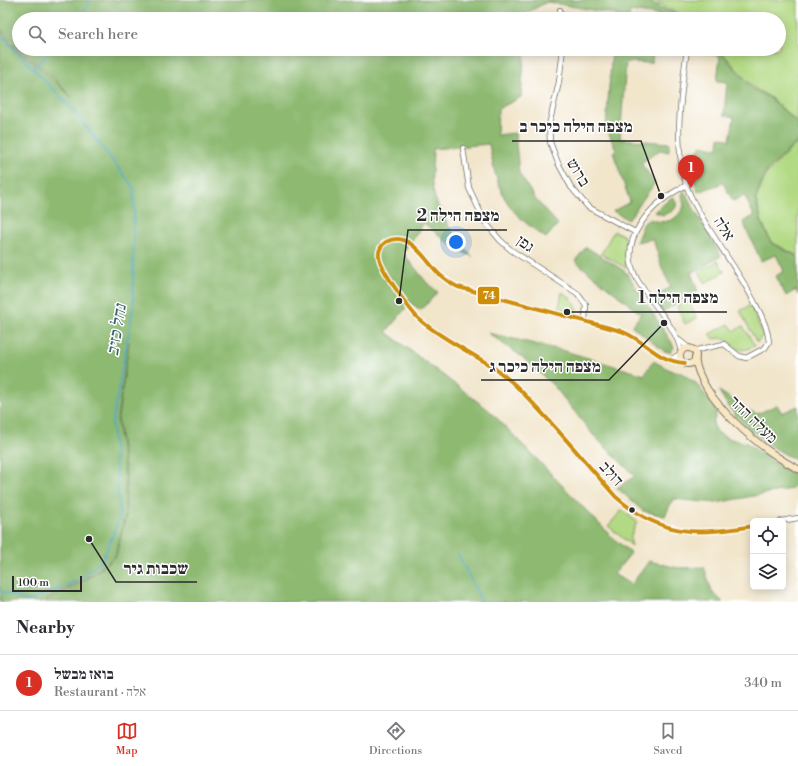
<!DOCTYPE html>
<html lang="en">
<head>
<meta charset="utf-8">
<style>
	body { margin:0; font-family:"Libre Bodoni","Frank Ruhl Libre",serif; background:#f2f2f3; color:#2b2b33 }
	.controls { position:absolute; right:12px; bottom:12px; display:grid; overflow:hidden; border-radius:6px; box-shadow:0 2px 10px #0003 }
	.controls button { width:36px; height:36px; display:grid; place-items:center; padding:0; border:0; border-bottom:1px solid #e1e1e2; background:#fff; color:#2b2b33; font:20px sans-serif }
	.scale { position:absolute; left:12px; bottom:10px; width:70px; box-sizing:border-box; padding-left:4px; border:2px solid #2b2b2b; border-top:0; font-size:11px; line-height:14px; white-space:nowrap; color:#2b2b2b; -webkit-text-stroke:3px #fff; paint-order:stroke }
	.you { position:absolute; left:456px; top:242px; width:14px; height:14px; margin:-10px; border:3px solid #fff; border-radius:50%; background:#1a73e8; box-shadow:0 0 0 6px #1a73e833 }
	.badge { display:grid; place-items:center; width:26px; height:26px; border-radius:50%; background:#d93025; color:#fff; font-size:13px; font-weight:700 }
	.pin { position:absolute; translate:-50% -33px; filter:drop-shadow(0 1px 2px #0008) }
	.pin::after { content:''; position:absolute; top:21px; width:14px; height:12px; background:inherit; clip-path:polygon(0 0,100% 0,50% 100%) }
	.list { margin:0; padding:0; list-style:none }
	h2 { display:flex; justify-content:space-between; align-items:center; height:52px; margin:0; padding:0 16px; font-size:17px }
	h2 small { font-size:13px; font-weight:400; color:#7c7c81 }
	.list li { display:grid; grid-template-columns:26px 1fr auto; gap:12px; align-items:center; box-sizing:border-box; height:56px; padding:0 16px; border-top:1px solid #e1e1e2 }
	.list b { display:block; font-size:15px; white-space:nowrap }
	.list p { margin:0; font-size:13px; white-space:nowrap; color:#7c7c81 }
	.list em { font-size:13px; font-style:normal; color:#7c7c81 }
	.icon { flex:none; width:22px; height:22px; fill:none; stroke:currentColor; stroke-width:2; stroke-linecap:round; stroke-linejoin:round }
	.map { position:relative; flex:none; width:798px; height:602px; overflow:hidden }
	.search { position:absolute; background:#fff; box-shadow:0 2px 10px #0003; left:12px; right:12px; top:12px; height:44px; display:flex; align-items:center; gap:10px; box-sizing:border-box; padding:0 14px; border-radius:22px; color:#7c7c81; font-size:15px }
	.sheet { height:108px; background:#fff }
	nav { display:flex; justify-content:space-around; align-items:center; box-sizing:border-box; height:56px; border-top:1px solid #e1e1e2; background:#fff; font-size:11px; color:#7c7c81 }
	nav a { display:grid; justify-items:center; gap:2px }
	nav .on { color:#d93025 }
	.map>svg:first-child { display:block }
	.green { fill:#b2d983; stroke:#6e8257 }
	.forest { fill:#8db971; stroke:#5c724e }
	.lines { fill:none; stroke-linecap:round; stroke-linejoin:round }
	.stream { stroke:#4ea7cb; stroke-width:1.5 }
	.street-casing { stroke:#706c63; stroke-width:6 }
	.secondary-casing { stroke:#706c63; stroke-width:8 }
	.street { stroke:#fff; stroke-width:4.5 }
	.secondary { stroke:#f9e7c3; stroke-width:6 }
	.bus-1-casing { stroke:#fff; stroke-width:7 }
	.bus-1 { stroke:#ce8d09; stroke-width:4 }
	.bus-dot { fill:#2b2b2b; stroke:#fff; stroke-width:1.5 }
	.labels { text-anchor:middle; stroke-width:3; stroke-linejoin:round; paint-order:stroke }
	.street-label { font-size:16px; fill:#2b2b2b; stroke:#fff }
	.water-label { font-size:17px; font-style:italic; fill:#3b6373; stroke:#fff }
	.leader { fill:none; stroke:#2b2b2b; stroke-width:1.5 }
	.callout-dot { fill:#2b2b2b; stroke:#fff; stroke-width:1.5 }
	.callout-label { font-size:17px; text-anchor:middle; font-weight:bold; fill:#2b2b2b; stroke:#fff; stroke-width:3; stroke-linejoin:round; paint-order:stroke }
	.line-badge { stroke:#fff; stroke-width:1.5 }
	.badge-label { font-size:11px; text-anchor:middle; font-weight:bold; fill:#fff }
</style>
</head>
<body>
<div class="map">
<svg width="798" height="602" viewBox="0 0 798 602">
	<rect width="100%" height="100%" fill="#fff"/>
	<filter id="ink" filterUnits="userSpaceOnUse"><feTurbulence type="fractalNoise" baseFrequency=".025" numOctaves="2"/><feDisplacementMap in="SourceGraphic" scale="8" xChannelSelector="R" yChannelSelector="G"/><feConvolveMatrix kernelMatrix="1 2 1 2 8 2 1 2 1" color-interpolation-filters="sRGB"/></filter>
	<filter id="wash" filterUnits="userSpaceOnUse"><feTurbulence type="fractalNoise" baseFrequency=".012" numOctaves="4" result="noise"/><feDisplacementMap in="SourceGraphic" scale="16" xChannelSelector="R" yChannelSelector="G"/><feGaussianBlur stdDeviation="0.9" result="paint"/><feColorMatrix in="noise" values="0 0 0 0 0 0 0 0 0 0 0 0 0 0 0 0 0 1.4 0 .05"/><feComposite in="paint" operator="in"/></filter>
	<g filter="url(#wash)">
		<rect width="100%" height="100%" fill="#f1e5ca"/>
		<g class="green">
			<polygon points="654,0 798,0 798,123 770,97 754,88 719,49 779,49 779,19 686,19"/>
			<polygon points="798,142 798,256 771,242 762,222 756,199 767,173"/>
			<polygon points="614,231 623,235 625,238 626,268 601,254"/>
			<polygon points="718,261 724,272 705,283 699,271"/>
			<path d="M562 292C570 297 574 300 577 309L575 313 559 308Z"/>
			<polygon points="688,301 697,318 685,324 677,307"/>
			<polygon points="751,305 763,335 757,343 740,311"/>
			<path d="M729 324 734 331 743 326 755 346C729 359 735 334 714 339L709 334Z"/>
			<polygon points="622,510 637,522 630,538 632,546 608,526"/>
		</g>
		<g class="forest">
			<path d="M0 0H648L684 19 630 11 629 19H615V14L547 2 515 19H19V49H525L521 97 498 109 497 135 515 133 519 173 536 200 558 224 546 238C504 209 498 194 489 144L433 149C433 160 431 172 432 183 434 209 456 239 473 257L453 247 424 223 403 253 427 283 438 292 421 310 410 303 386 332 490 411 613 538 631 553 614 574 631 585 649 561 678 568 704 567 712 592 723 602H45L94 575 116 556 126 516V476L118 418 129 342 117 418 125 476V516L115 556 93 574 42 602H0V30L17 50 52 78 72 98 53 77 18 49 0 28Z"/>
			<polygon points="612,49 653,49 652,63 626,62 620,139 669,143 669,152 660,150 641,163 655,183 628,220 613,211 630,202 613,152 616,150 606,127"/>
			<polygon points="695,49 718,49 753,89 770,98 798,124 798,141 766,172 755,199 761,222 771,243 798,257 798,295 796,290 786,296 776,276 784,271 776,255 761,261 743,222 754,216 745,196 733,201 723,183 698,192 695,181 693,160 701,145 718,149 719,137 730,140 734,117 724,115 727,82 717,81 720,56 695,51"/>
			<path d="M684 191 721 256 691 273 698 291 662 312 653 297 671 287 662 268 653 239 636 242 644 223 650 219C665 225 677 221 684 206L682 195Z"/>
			<polygon points="673,196 677,205 673,211 663,215 655,212"/>
			<polygon points="586,247 626,272 672,343 674,348 670,352 664,351 632,326 641,314 575,261"/>
			<polygon points="488,333 565,351 644,375 653,361 674,372 680,372 697,384 717,411 713,424 717,432 727,438 747,443 768,459 798,476 798,481 791,489 716,503 673,499 665,516 643,511 617,488 635,476 594,436 554,386 522,357"/>
			<path d="M719 391 746 409 757 414 777 405 782 413 798 406V461C765 445 736 423 719 391Z"/>
		</g>
		<g class="lines">
			<g class="stream">
				<polyline points="80,19 91,0"/>
				<polyline points="0,34 73,110 134,188 133,308 112,424 120,517 102,561 78,580 29,601 0,591"/>
				<polyline points="34,68 52,49"/>
				<polyline points="458,554 482,602"/>
			</g>
		</g>
	</g>
	<g filter="url(#ink)">
		<g class="lines">
			<defs>
				<g id="street">
					<polyline points="560,10 561,19"/>
					<polyline points="563,49 559,82 549,125 550,142 558,163 571,187 588,207 635,232"/>
					<path d="M687 49C681 94 671 154 691 197 709 234 737 267 756 305 762 316 768 329 769 342L765 348 746 358 739 356 724 344 697 350 691 349"/>
					<polyline points="463,148 469,188 485,222 500,240 511,250 577,293 586,305 585,321"/>
					<polyline points="679,340 689,348"/>
					<path d="M681 351C675 325 652 304 638 281 614 240 652 202 687 185"/>
					<polyline points="670,360 680,354"/>
					<path d="M685 363C656 361 647 341 621 331L458 287C451 284 446 280 440 275 426 262 410 229 386 242 381 245 378 251 379 257 380 269 411 312 420 320 449 345 487 358 515 385 551 420 583 460 616 497 660 536 698 536 753 526"/>
					<polyline points="781,521 798,518"/>
				</g>
				<g id="secondary">
					<circle cx="688" cy="356" r="8"/>
					<path d="M695 358C701 401 762 450 798 469"/>
				</g>
			</defs>
			<use href="#street" class="street-casing"/>
			<use href="#secondary" class="secondary-casing"/>
			<use href="#street" class="street"/>
			<use href="#secondary" class="secondary"/>
			<defs>
				<path id="bus-1" d="M685 363C656 361 647 341 621 331L458 287C451 284 446 280 440 275 426 262 410 229 386 242 381 245 378 251 379 257 380 269 411 312 420 320 449 345 487 358 515 385 551 420 583 460 616 497 660 536 698 536 753 526"/>
			</defs>
			<use href="#bus-1" class="bus-1-casing"/>
			<use href="#bus-1" class="bus-1"/>
		</g>
	</g>
	<circle class="bus-dot" cx="632" cy="510" r="3.5"/>
	<g class="labels">
		<g class="street-label">
			<text transform="translate(579 172) rotate(59)" y="6">ברוש</text>
			<text transform="translate(725 228) rotate(58)" y="6">אלה</text>
			<text transform="translate(526 243) rotate(35)" y="6">גפן</text>
			<text transform="translate(754 419) rotate(44)" y="6">מעלה ההר</text>
			<text transform="translate(612 473) rotate(48)" y="6">דולב</text>
		</g>
		<g class="water-label">
			<text transform="translate(116 330) rotate(-81)" y="6">נחל כזיב</text>
		</g>
	</g>
	<path class="leader" d="M661 196L641 141H512M399 301L408 230H507M567 312L630 312H727M664 323L609 380H481M89 539L116 582H197"/>
	<g class="callout-dot">
		<circle cx="661" cy="196" r="4"/>
		<circle cx="399" cy="301" r="4"/>
		<circle cx="567" cy="312" r="4"/>
		<circle cx="664" cy="323" r="4"/>
		<circle cx="89" cy="539" r="4"/>
	</g>
	<g class="callout-label">
		<text x="576" y="132">מצפה הילה כיכר ב</text>
		<text x="458" y="221">מצפה הילה 2</text>
		<text x="678" y="303">מצפה הילה 1</text>
		<text x="545" y="372">מצפה הילה כיכר ג</text>
		<text x="156" y="574">שכבות גיר</text>
	</g>
	<rect class="line-badge" x="477" y="286" width="23" height="19" rx="4" fill="#ce8d09"/>
	<g class="badge-label">
		<text x="489" y="299">74</text>
	</g>
</svg>
<div class="controls">
<button><svg class="icon" aria-label="locate" viewBox="0 0 24 24"><circle cx="12" cy="12" r="6"/><path d="M12 2v4M12 18v4M2 12h4M18 12h4"/></svg></button>
<button><svg class="icon" aria-label="layers" viewBox="0 0 24 24"><path d="M12 4l9 5-9 5-9-5zM3 14l9 5 9-5"/></svg></button>
</div>
<div class="scale">100 m</div>
<div class="you"></div>
<div class="pin badge" style="left:691px;top:188px">1</div>
<div class="search"><svg class="icon" aria-label="search" viewBox="0 0 24 24"><circle cx="10" cy="10" r="6"/><path d="M15 15l6 6"/></svg>Search here</div>
</div>
<section class="sheet">
<h2>Nearby<small></small></h2>
<ul class="list">
<li><span class="badge">1</span><div><b>בואז מבשל</b><p>Restaurant · אלה</p></div><em>340 m</em></li>
</ul>
</section>
<nav>
<a class="on"><svg class="icon" aria-label="map" viewBox="0 0 24 24"><path d="M3 6l6-2 6 2 6-2v14l-6 2-6-2-6 2zM9 4v14M15 6v14"/></svg>Map</a>
<a><svg class="icon" aria-label="directions" viewBox="0 0 24 24"><path d="M12 3l9 9-9 9-9-9zM9 14v-3h6M13 9l2 2-2 2"/></svg>Directions</a>
<a><svg class="icon" aria-label="saved" viewBox="0 0 24 24"><path d="M7 4h10v16l-5-4-5 4z"/></svg>Saved</a>
</nav>
</body>
</html>
